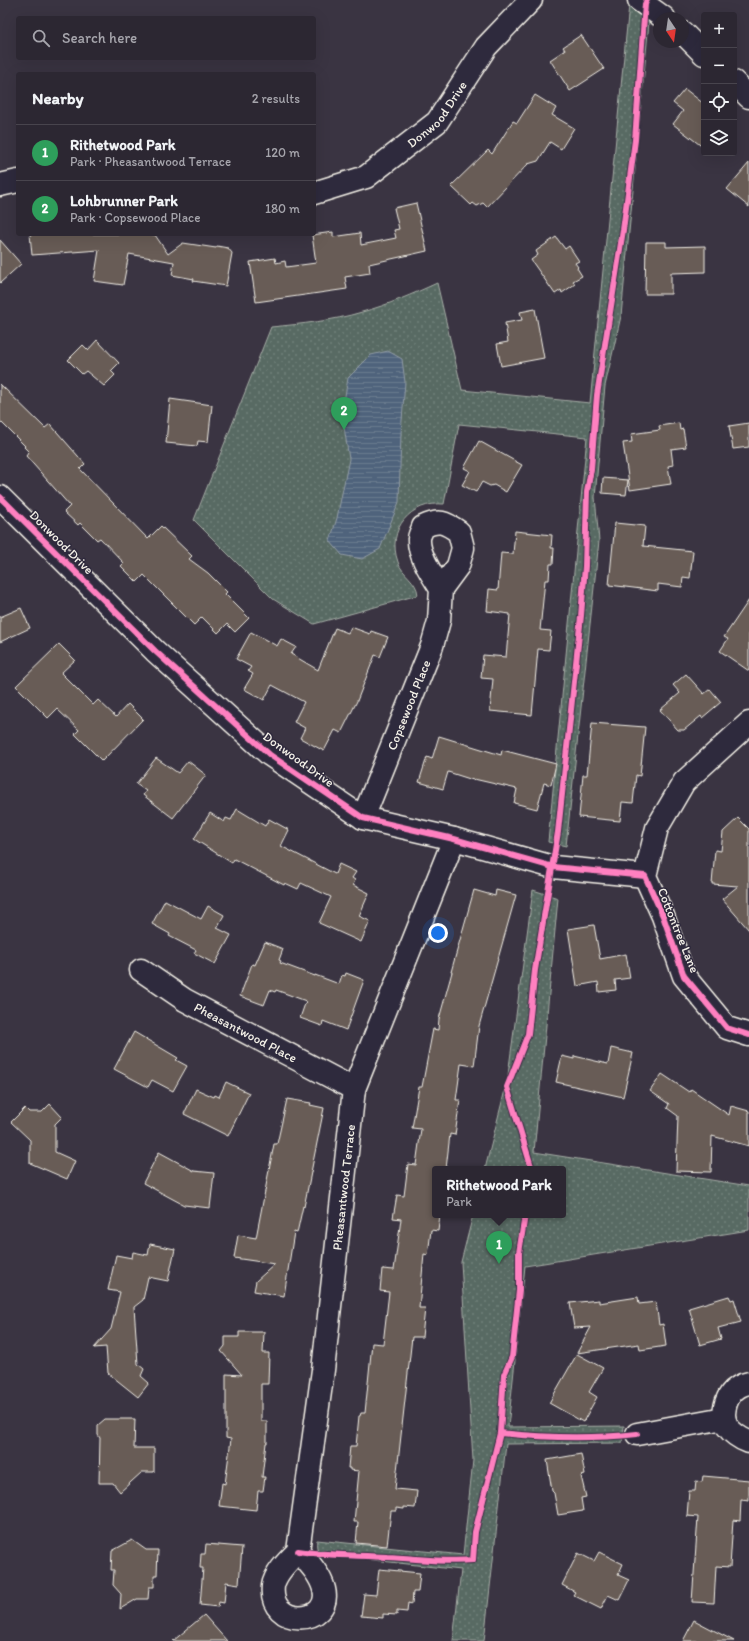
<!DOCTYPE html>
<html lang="en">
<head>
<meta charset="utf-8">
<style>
	body { margin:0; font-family:Itim,sans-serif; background:#38333e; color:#f1f3f6 }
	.controls { position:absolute; right:12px; top:12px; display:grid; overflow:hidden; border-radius:4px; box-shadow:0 4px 16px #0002 }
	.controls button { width:36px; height:36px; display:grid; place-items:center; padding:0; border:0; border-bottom:1px solid #48444d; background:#2c2732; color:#f1f3f6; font:20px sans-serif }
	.compass { position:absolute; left:653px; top:12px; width:36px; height:36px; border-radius:50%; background:#2c2732; box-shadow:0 4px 16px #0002; rotate:167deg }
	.you { position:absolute; left:438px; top:933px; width:14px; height:14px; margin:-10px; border:3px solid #fff; border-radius:50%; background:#1a73e8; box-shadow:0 0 0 6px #1a73e833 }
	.badge { display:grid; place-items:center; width:26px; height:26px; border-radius:50%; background:#ff9aa2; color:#fff; font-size:13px; font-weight:700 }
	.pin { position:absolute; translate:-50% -33px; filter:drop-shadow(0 1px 2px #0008) }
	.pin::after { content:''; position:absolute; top:21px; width:14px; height:12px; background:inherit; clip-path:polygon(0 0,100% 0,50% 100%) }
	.popup { position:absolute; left:432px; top:1166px; width:134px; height:52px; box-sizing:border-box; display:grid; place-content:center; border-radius:4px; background:#2c2732; filter:drop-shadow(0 1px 3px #0005); font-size:13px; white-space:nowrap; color:#a6a5ac }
	.popup b { font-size:15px; color:#f1f3f6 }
	.popup::after { content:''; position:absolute; left:50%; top:100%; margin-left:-8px; border:8px solid transparent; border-top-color:#2c2732 }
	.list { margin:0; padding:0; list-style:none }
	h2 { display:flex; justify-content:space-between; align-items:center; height:52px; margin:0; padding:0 16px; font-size:17px }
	h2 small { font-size:13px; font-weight:400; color:#a6a5ac }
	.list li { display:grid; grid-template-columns:26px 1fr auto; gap:12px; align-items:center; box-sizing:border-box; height:56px; padding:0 16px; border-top:1px solid #48444d }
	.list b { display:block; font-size:15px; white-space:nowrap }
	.list p { margin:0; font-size:13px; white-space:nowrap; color:#a6a5ac }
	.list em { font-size:13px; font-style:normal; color:#a6a5ac }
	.icon { flex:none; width:22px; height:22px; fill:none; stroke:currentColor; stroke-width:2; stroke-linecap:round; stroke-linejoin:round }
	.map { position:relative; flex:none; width:749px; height:1641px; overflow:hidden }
	.search { position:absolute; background:#2c2732; box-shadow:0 4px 16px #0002; left:16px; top:16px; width:300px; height:44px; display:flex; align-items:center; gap:10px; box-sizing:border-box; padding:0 14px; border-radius:4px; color:#a6a5ac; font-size:15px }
	.panel { position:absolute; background:#2c2732; box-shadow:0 4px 16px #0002; left:16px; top:72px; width:300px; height:164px; border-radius:4px }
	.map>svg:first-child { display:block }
	.grass { fill:url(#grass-dots); stroke:#a6aea6 }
	.water { fill:url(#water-rules); stroke:#929ca7 }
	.building { fill:#685c57; stroke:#f4f1e8 }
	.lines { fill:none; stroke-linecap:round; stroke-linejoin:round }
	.minor-casing { stroke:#f4f1e8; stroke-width:25 }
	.minor { stroke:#2f2a3d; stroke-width:22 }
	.cycleway-casing { stroke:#2f2a3d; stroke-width:8 }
	.cycleway { stroke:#ff80c0; stroke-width:6 }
	.labels { text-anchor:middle; stroke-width:3; stroke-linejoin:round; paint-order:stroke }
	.street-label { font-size:13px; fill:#f4f1e8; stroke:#2f2a3d }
</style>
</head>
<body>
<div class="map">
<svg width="749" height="1641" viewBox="0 0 749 1641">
	<defs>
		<pattern id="grass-dots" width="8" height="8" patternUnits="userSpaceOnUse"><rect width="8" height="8" fill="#586b64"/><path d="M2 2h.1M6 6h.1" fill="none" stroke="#71817a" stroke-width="1.8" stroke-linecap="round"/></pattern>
		<pattern id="water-rules" width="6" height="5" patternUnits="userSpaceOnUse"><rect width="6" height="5" fill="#50647b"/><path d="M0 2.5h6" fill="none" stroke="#6a7b8e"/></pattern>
	</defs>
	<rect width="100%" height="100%" fill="#3a3442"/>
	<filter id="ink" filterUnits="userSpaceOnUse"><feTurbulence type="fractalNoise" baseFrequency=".025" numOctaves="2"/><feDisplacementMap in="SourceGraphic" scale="8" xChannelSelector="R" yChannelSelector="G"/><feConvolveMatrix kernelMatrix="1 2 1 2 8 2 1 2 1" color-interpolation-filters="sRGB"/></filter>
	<g filter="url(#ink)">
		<g class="grass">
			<path d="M629 5 649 22 621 316 605 386 595 497 599 541 566 846 548 842 587 437 459 424 444 504C411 501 386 529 398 562 402 575 417 580 418 595L314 624 273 599 194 520 271 327C302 324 332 321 362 312 388 305 413 294 437 283L462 390 590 403Z"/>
			<path d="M533 890 558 898 534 1152 749 1186V1230L525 1266 508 1427 624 1426 622 1443 506 1444 484 1641H453L461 1570 319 1554C317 1549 316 1545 317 1540L463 1555 473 1460 461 1262 473 1215H563V1169H485L507 1082Z"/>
		</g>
		<polygon class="water" points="388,351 402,359 405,382 401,433 399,502 380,549 362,559 342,555 330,541 337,518 349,459 342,414 348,378 371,355"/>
		<g class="building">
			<polygon points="581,35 604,69 570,91 550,60 565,50 563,47"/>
			<polygon points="685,89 704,104 704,148 673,124 683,111 673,103"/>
			<polygon points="535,95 556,108 552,115 574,128 561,149 550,142 538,161 528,164 487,207 483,203 477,206 473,203 471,205 451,186 488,150 492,154 513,121 517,123"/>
			<polygon points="749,163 749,207 727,189"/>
			<polygon points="416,203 427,251 369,264 370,273 345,277 347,289 256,302 250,262 275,258 276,263 285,261 286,267 316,263 312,235 333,232 333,237 360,233 361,245 396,238 394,230 399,229 394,208"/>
			<polygon points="30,234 147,234 155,235 168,254 183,243 216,248 217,246 228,248 232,253 226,286 193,281 194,279 172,275 174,262 129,254 123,285 94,281 99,250 32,255"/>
			<polygon points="556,237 565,249 569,246 579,261 575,263 578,267 577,268 582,276 573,281 575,284 562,293 561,290 555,294 531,260 538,255 536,251"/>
			<polygon points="0,240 21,264 0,283"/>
			<polygon points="646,242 666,242 666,247 705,246 705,272 671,273 671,294 645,294"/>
			<polygon points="535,309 544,358 501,366 497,344 508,342 505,323 522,320 520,312"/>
			<polygon points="97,340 119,363 111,371 115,375 104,386 86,371 82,374 68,360 83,345 88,350"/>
			<polygon points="0,384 45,428 50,424 85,464 80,469 148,539 161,526 192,556 189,559 208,573 227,592 225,594 249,618 235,632 227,624 218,633 202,617 194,625 144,575 137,582 121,566 124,563 100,538 97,540 80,523 78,525 64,512 70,506 26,456 29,452 24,447 25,446 0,421"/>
			<polygon points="170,399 212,405 208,442 198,441 197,446 166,443"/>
			<polygon points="679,423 680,430 683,429 686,447 671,449 673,465 668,466 671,484 630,490 623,443 632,442 631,434 660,430 659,426"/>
			<polygon points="749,423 749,447 733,449 729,426"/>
			<polygon points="479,441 522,465 506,492 494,485 490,486 482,482 476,492 462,485 470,471 464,468"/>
			<polygon points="603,478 628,480 626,495 602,493"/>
			<polygon points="615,523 645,526 643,546 693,551 690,578 683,577 682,587 658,584 658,591 609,585"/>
			<polygon points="515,531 552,535 551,548 554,548 553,564 550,564 549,580 545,580 540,630 551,631 549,650 538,649 532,715 490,711 493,679 481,678 483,655 506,657 510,614 487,611 489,589 498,590 501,553 513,554"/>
			<polygon points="749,600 749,671 720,651 728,639 724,637"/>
			<polygon points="21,608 30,628 0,642 0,617"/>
			<polygon points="351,627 370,634 371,631 388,637 380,657 375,655 357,701 341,733 335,730 324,751 300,738 305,728 294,722 304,702 272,685 264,700 244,689 253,674 248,671 251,667 236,659 251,632 277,646 281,639 296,647 291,654 318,670 335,628 348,633"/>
			<polygon points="59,644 75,660 61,673 93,705 98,700 116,717 128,704 143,719 102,761 75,734 79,730 57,709 48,718 16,686"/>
			<polygon points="686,674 704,694 710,689 721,702 702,718 701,716 684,730 678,730 660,710 680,693 673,685"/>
			<polygon points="592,723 645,727 640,776 636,775 633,803 622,802 620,821 579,817 583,775 587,775"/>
			<polygon points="439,736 501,755 502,750 556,764 551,785 544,783 537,809 514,803 517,789 474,779 473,780 448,772 443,789 419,782 427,757 432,759"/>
			<polygon points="156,758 178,773 188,761 206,775 173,818 143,795 146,791 136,784"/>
			<polygon points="237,809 265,826 269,819 289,830 281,846 335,874 339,864 356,872 352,878 355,880 353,885 369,893 359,916 370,921 361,942 319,923 331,897 301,883 298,889 285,883 284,885 234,859 232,863 194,839 210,813 224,822 226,818 231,820"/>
			<polygon points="738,818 749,829 749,930 722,899 738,886 712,884 715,850 721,851 723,832"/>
			<polygon points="474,890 495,896 496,890 516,895 479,1026 474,1066 461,1064 456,1100 460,1100 455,1135 450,1134 446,1169 435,1169 435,1215 440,1215 438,1231 431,1230 428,1255 424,1254 419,1308 425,1308 422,1337 412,1337 395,1489 417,1491 415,1508 404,1507 404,1509 396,1508 396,1511 391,1511 387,1546 356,1543 358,1522 354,1522 359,1471 350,1470 350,1468 348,1468 350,1446 356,1446 359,1416 360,1416 361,1413 365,1413 372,1343 383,1344 389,1292 380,1291 382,1269 394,1270 401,1219 393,1218 397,1195 404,1196 408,1164 416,1165 421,1129 412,1128 419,1087 422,1087 433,1029 438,1030 439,1019 452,972 451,972"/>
			<polygon points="165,900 201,919 208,906 224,915 217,928 231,935 215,964 194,953 196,950 169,936 170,934 152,924"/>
			<polygon points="594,925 600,959 626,954 630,978 615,980 616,990 599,992 598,982 577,986 568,929"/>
			<polygon points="265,942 283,949 279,960 281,961 280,963 315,976 315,975 339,984 342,975 345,976 346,973 364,980 346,1030 323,1021 322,1026 300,1018 306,1001 276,990 275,992 270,990 264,1005 240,996 252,964 255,965"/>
			<polygon points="134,1032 178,1058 176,1060 187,1066 173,1091 152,1080 148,1087 114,1069"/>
			<polygon points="611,1048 633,1053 623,1097 556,1082 562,1056 574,1059 574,1056 608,1064"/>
			<polygon points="662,1074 689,1092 691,1089 729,1115 731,1106 749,1111 749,1146 712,1136 711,1172 676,1171 678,1116 667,1108 669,1104 650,1091"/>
			<polygon points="226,1082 249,1093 228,1136 184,1114 196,1089 214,1097 215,1095 219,1097"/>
			<polygon points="287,1099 311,1103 310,1105 324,1108 304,1207 303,1206 297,1233 294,1232 284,1296 254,1291 256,1281 275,1264 234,1258 238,1235 256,1238 274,1144 277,1144"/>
			<polygon points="50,1104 62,1117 55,1124 55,1152 75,1161 67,1179 30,1163 30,1140 11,1122 25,1108 29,1112 42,1112"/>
			<polygon points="159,1152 194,1171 214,1173 210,1208 184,1205 143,1183"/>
			<polygon points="150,1244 175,1249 168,1281 148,1277 143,1300 134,1307 138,1364 144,1369 141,1376 149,1383 138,1397 108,1373 106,1347 94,1348 111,1329 120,1292 108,1290 116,1255 132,1258 133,1252 148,1255"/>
			<polygon points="729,1296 731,1300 734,1299 741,1322 718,1328 721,1339 700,1345 689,1308"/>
			<polygon points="638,1297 639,1304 656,1302 659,1325 663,1324 666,1346 640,1350 639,1344 577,1353 591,1327 574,1328 570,1303 599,1300 599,1303"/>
			<polygon points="239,1332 264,1332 263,1353 269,1353 268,1384 261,1384 261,1421 267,1421 267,1443 266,1443 262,1477 265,1477 263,1491 258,1491 256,1510 219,1506 222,1483 225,1484 231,1439 226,1438 226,1374 242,1375 221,1351 225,1346 225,1337 239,1337"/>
			<polygon points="577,1354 603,1368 589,1392 597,1397 583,1422 549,1403"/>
			<polygon points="105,1419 135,1419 134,1448 154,1448 154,1472 142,1472 120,1492 113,1483 99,1483 100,1438 98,1435 98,1425"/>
			<polygon points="581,1454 585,1475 581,1476 586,1497 581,1498 583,1511 558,1515 554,1493 552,1491 547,1460"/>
			<polygon points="703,1476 749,1480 749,1501 741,1500 740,1521 733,1520 730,1567 716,1566 714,1603 692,1602 698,1517 687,1516 689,1491 695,1491 696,1481 702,1482"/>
			<polygon points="132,1540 146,1550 158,1550 157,1575 154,1575 154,1587 149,1587 148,1599 137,1599 120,1609 121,1594 113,1585 114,1570 111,1570 112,1551"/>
			<polygon points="206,1544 242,1547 239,1584 226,1582 224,1603 219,1602 218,1607 200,1605 203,1568 200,1568 201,1554 205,1554"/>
			<polygon points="599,1552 623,1564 618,1575 629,1580 619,1600 608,1595 601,1609 573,1595 575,1592 562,1585 578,1553 594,1561"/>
			<polygon points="379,1569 420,1573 418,1592 413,1592 412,1604 408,1603 407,1612 397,1611 397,1615 383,1614 383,1618 361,1616 364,1594 376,1595"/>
			<polygon points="204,1615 227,1641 173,1641"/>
			<polygon points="694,1620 734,1641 683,1641"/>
		</g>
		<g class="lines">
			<defs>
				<g id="minor">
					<polyline points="639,0 664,18"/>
					<polyline points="683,33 704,54"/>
					<polyline points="734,82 749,97"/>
					<polyline points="0,185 18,181"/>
					<path id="s1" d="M314 193 366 177 437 122 486 47 531 0"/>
					<polyline points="0,497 155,651 270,755 363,818 454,839 553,867 645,876"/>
					<polyline points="749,723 684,782 657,828 645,876 663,916 684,976 727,1028 749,1035"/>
					<path id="s2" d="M363 818 432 646 439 621 441 589 458 566 463 548 459 532C445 522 439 519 423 527 422 531 419 535 419 539 418 555 433 576 441 589"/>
					<path id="s3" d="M141 970 185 1000 354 1089"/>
					<path d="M749 1383C733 1386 725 1398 724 1414 724 1417 725 1422 727 1426 732 1433 741 1439 749 1442"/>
					<polyline points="637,1434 724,1418"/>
					<path id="s4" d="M298 1551C308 1562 320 1574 324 1589 333 1626 268 1629 273 1586 275 1573 289 1560 298 1551L323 1370 354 1089 454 839"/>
				</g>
			</defs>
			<use href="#minor" class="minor-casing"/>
			<use href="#minor" class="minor"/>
			<defs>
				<g id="cycleway">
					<polyline points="0,497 155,651 270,755 363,818 454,839 553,867 645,876 663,916 684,976 727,1028 749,1035"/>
					<polyline points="530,1169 531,1166 507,1087 528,1034 535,970 558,832 581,616 585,566 587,492 591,469 597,395 623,230 635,140 645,4 647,0"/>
					<path d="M500 1433C546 1438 592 1439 637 1434"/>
					<path d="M298 1551C328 1556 357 1555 387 1557 416 1558 444 1563 473 1560L475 1532 500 1433 504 1375 512 1357 519 1290V1253L525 1215"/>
				</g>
			</defs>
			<use href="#cycleway" class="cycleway-casing"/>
			<use href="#cycleway" class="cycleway"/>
		</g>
	</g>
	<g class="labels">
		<g class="street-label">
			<text dy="5" stroke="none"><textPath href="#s1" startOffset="150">Donwood Drive</textPath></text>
			<text transform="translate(62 542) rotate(45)" y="5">Donwood Drive</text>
			<text dy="5" stroke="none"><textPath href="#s2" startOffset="122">Copsewood Place</textPath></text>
			<text transform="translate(299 759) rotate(36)" y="5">Donwood Drive</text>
			<text transform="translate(679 930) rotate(68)" y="5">Cottontree Lane</text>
			<text dy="5" stroke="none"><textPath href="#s3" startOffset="122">Pheasantwood Place</textPath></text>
			<text dy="5" stroke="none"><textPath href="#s4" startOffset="548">Pheasantwood Terrace</textPath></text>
		</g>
	</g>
</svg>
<div class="controls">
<button>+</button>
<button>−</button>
<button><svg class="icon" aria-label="locate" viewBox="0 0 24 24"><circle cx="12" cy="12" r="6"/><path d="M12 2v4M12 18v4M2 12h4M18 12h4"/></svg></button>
<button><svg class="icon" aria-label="layers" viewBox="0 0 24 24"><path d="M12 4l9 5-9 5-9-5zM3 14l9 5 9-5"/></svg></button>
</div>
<svg class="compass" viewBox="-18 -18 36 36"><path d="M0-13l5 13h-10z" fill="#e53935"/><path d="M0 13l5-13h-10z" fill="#a6a5ac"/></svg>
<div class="you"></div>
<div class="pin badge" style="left:499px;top:1264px;background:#2e9e5b">1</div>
<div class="popup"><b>Rithetwood Park</b>Park</div>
<div class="pin badge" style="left:344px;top:430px;background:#2e9e5b">2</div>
<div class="search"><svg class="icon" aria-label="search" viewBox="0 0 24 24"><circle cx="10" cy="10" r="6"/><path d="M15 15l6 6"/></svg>Search here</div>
<section class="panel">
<h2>Nearby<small>2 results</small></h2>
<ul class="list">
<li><span class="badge" style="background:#2e9e5b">1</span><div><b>Rithetwood Park</b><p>Park · Pheasantwood Terrace</p></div><em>120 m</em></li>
<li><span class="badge" style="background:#2e9e5b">2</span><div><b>Lohbrunner Park</b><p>Park · Copsewood Place</p></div><em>180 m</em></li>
</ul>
</section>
</div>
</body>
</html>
